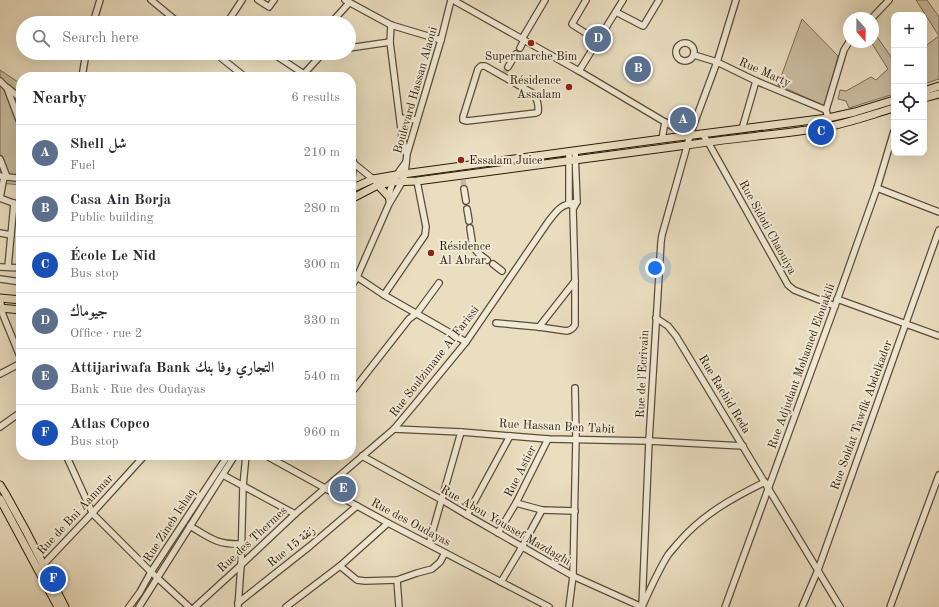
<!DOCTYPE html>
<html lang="en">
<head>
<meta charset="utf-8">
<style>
	body { margin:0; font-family:"Old Standard TT",Amiri,serif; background:#f2f2f3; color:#2b2b33 }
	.controls { position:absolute; right:12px; top:12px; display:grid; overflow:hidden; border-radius:8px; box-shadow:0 4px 16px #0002 }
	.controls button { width:36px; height:36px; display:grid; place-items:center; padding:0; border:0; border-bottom:1px solid #e1e1e2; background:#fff; color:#2b2b33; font:20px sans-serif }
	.compass { position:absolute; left:843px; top:12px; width:36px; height:36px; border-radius:50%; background:#fff; box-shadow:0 4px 16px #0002; rotate:159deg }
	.you { position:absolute; left:655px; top:268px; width:14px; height:14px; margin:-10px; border:3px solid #fff; border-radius:50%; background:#1a73e8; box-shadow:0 0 0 6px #1a73e833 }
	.badge { display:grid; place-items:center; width:26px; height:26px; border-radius:50%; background:#d93025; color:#fff; font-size:13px; font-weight:700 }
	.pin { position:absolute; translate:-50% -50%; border:2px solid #fff; box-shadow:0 1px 4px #0006 }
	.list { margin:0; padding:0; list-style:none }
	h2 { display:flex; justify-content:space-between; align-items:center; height:52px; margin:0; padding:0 16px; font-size:17px }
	h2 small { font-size:13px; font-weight:400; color:#7c7c81 }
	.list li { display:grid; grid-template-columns:26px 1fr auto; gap:12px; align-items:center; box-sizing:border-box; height:56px; padding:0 16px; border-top:1px solid #e1e1e2 }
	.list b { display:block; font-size:15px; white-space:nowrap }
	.list p { margin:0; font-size:13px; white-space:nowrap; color:#7c7c81 }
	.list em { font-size:13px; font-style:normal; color:#7c7c81 }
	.icon { flex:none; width:22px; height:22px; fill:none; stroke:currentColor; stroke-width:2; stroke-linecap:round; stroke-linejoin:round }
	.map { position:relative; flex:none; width:939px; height:607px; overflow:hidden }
	.search { position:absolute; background:#fff; box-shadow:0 4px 16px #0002; left:16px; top:16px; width:340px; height:44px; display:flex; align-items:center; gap:10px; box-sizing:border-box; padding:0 14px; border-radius:22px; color:#7c7c81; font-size:15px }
	.panel { position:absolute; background:#fff; box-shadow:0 4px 16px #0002; left:16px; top:72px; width:340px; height:388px; border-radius:16px }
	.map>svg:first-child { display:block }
	.green { fill:#cabda1; stroke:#7a6c55 }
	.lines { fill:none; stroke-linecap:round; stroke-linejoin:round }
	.minor-tunnel { stroke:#c4b79b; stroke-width:5.5; stroke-dasharray:5.5 3; stroke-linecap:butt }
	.minor-casing { stroke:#5b4b37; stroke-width:8 }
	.major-casing { stroke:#2b1a09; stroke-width:9 }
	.minor { stroke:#f1ead6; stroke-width:5.5 }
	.major { stroke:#eadec0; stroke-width:7 }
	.poi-dot { fill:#8f2418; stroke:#f1ead6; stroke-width:1.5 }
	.labels { text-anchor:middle; stroke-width:4; stroke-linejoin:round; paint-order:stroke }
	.poi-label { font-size:12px; fill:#2b1a09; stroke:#f1ead6; text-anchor:start }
	.street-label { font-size:12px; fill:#2b1a09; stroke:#f1ead6 }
</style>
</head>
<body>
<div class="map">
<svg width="939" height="607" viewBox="0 0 939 607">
	<rect width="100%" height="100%" fill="#eadec0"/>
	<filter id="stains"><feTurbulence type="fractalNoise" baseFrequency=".005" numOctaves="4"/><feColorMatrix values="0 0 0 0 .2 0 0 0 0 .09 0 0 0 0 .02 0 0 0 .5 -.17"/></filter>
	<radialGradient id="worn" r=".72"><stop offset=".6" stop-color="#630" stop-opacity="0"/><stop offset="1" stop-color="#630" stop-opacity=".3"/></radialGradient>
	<g class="green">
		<polygon points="916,0 927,0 939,17 939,79 924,84 924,62 925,61 924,60 924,47 939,36"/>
		<polygon points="802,19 838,56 825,106 778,85"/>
		<polygon points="873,31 894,61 894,94 849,108 846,101 838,99 840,90 846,91 871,77 876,80 888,69 871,42 873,42"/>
		<polygon points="0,70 21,84 21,185 0,183"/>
	</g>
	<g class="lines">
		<g class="minor-tunnel">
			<polyline points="504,74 508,67"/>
			<polyline points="463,180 464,189"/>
		</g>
		<defs>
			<g id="minor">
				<polyline points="151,0 179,23"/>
				<polyline points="258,0 269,7 274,0"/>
				<polyline points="345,0 391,25 441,40"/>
				<polyline points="453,0 579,71 680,131 691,132 662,235 661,242 649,441 642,607"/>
				<polyline points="586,0 572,24 573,25 598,41"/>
				<polyline points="616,12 643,26 644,25 659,0"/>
				<polyline points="872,18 889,0"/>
				<polyline points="93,23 100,0"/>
				<polyline points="227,23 242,0"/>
				<polyline points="331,23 349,3"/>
				<polyline points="391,25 390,42 402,137 406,153"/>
				<polyline points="522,39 545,0"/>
				<circle cx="685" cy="52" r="9"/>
				<polyline points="349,48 390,42"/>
				<polyline points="520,48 524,40"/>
				<polyline points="215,53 245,77"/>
				<polyline points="272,53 304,74"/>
				<polyline points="694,55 717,62 756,81 826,110"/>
				<path d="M481 66H485L534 94C537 98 539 107 538 112L536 113 467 121 463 120V117L478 69Z"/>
				<polyline points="508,67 516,54"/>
				<polyline points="579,71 623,0"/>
				<polyline points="82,77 86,53"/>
				<polyline points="301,77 323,53"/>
				<polyline points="0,81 7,88 21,125"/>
				<polyline points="8,88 21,99"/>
				<polyline points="400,118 417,120"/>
				<polyline points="828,118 826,110 844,50 849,42"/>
				<polyline points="742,129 756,81"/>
				<polyline points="691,132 717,62 736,0"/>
				<polyline points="703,135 708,142 788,285 794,290 835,306"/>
				<polyline points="662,139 665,122"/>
				<polyline points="569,152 569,203 571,205"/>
				<polyline points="0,159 7,177"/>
				<polyline points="352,162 373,179 376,182"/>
				<polyline points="0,176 16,178 21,178"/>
				<polyline points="877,188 939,212"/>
				<polyline points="464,189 466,201"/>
				<polyline points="0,198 21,206"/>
				<polyline points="0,198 4,177"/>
				<path d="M389 200C389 184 397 174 406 162"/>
				<polyline points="467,209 469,221"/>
				<polyline points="470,228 472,241"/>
				<polyline points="0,233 11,235"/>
				<polyline points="474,248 478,253 487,260"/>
				<polyline points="493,264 502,271"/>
				<polyline points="0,267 21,268"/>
				<polyline points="8,267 14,203"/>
				<polyline points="357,277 384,295 466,342"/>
				<polyline points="0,279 21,282"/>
				<polyline points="351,287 357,277 389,204 402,182 405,174 407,154 441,40 451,0"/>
				<polyline points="384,295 425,235 426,227 417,181"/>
				<polyline points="0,299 3,315 21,359"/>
				<polyline points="837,299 939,336"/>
				<polyline points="656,318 668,326 676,336 840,607"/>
				<path d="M496 323 539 327 567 331C571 330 573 329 575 325V281L573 209 577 202 575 151"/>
				<polyline points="539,327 575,281"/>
				<polyline points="0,374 21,363"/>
				<polyline points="351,393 409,319 417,313 439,283"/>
				<polyline points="0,427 21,412"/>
				<polyline points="394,429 461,432 548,439 649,441 743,446"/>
				<polyline points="66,455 91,510 94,515 151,572 189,607"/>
				<polyline points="265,455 388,523 549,607"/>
				<path d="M362 456 442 500 467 515 573 576 642 607C650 589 658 571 668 555 671 551 675 547 678 543 702 515 732 498 765 482"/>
				<polyline points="223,475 295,514"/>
				<polyline points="516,503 542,510 575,511"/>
				<polyline points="467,515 510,436"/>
				<path d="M190 526C210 538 217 545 242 544"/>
				<polyline points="498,533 516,503 548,439"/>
				<polyline points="429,544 461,432"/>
				<polyline points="42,566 96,509 145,455"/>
				<polyline points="340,566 357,580 365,581 397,580 417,573 432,569 440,562 445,553"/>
				<polyline points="397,580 399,607"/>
				<polyline points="501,582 522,547 542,510"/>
				<polyline points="238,603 310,546 357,506"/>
				<polyline points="129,607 140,592 151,572 228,455"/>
				<polyline points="139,607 235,455"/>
				<path d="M195 607 241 565 295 514 394 429 420 398 466 342 548 222C558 209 560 205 577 202"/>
				<polyline points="238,607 241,565 243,486 246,455"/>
				<polyline points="286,607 340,566 388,523"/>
				<polyline points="569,607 573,576 576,439 575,388"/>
				<polyline points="725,607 835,306 877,188 894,131"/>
				<polyline points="802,607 818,570 939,230"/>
				<polyline points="890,607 939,475"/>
			</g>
			<g id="major">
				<polyline points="924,91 939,86"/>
				<polyline points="924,98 939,94"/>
				<polyline points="351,183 353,162"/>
				<polyline points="378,185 389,197"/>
				<polyline points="351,189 373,179 396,175 662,139 828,118 855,112 894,100"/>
				<path d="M351 199 378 185 392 182 417 181 687 145C731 138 776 135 821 128 846 124 870 115 894 108"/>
				<polyline points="0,298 21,300"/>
				<polyline points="0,308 21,310"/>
				<polyline points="0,485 5,493 26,531 65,607"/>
				<polyline points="0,499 58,607"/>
			</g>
		</defs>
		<use href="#minor" class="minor-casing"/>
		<use href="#major" class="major-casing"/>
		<use href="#minor" class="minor"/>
		<use href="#major" class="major"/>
	</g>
	<g class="poi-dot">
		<circle cx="531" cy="43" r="4"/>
		<circle cx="569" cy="87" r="4"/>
		<circle cx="461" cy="160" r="4"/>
		<circle cx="431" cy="253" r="4"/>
	</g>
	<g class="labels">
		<g class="poi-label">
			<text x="531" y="60" text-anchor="middle">Supermarche Bim</text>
			<text x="561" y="84" text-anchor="end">Résidence<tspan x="561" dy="14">Assalam</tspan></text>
			<text x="469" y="164">Essalam Juice</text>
			<text x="439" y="250">Résidence<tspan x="439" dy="14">Al Abrar</tspan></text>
		</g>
		<g class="street-label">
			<text transform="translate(765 72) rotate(24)" y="4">Rue Marty</text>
			<text transform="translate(415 90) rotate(-74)" y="4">Boulevard Hassan Alaoui</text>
			<text transform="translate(768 227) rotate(61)" y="4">Rue Sidoti Chaouiya</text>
			<text transform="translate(434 361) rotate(-52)" y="4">Rue Soulzimane Al Farissi</text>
			<text transform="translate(801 366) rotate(-70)" y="4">Rue Adjudant Mohamed Elouakili</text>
			<text transform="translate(642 374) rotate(-87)" y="4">Rue de l'Ecrivain</text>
			<text transform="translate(725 394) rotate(59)" y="4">Rue Rachid Reda</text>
			<text transform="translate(861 415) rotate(-70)" y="4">Rue Soldat Tawfik Abdelkader</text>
			<text transform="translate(557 426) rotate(3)" y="4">Rue Hassan Ben Tabit</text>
			<text transform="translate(520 471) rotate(-63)" y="4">Rue Astier</text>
			<text transform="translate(75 514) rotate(-47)" y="4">Rue de Bni Aammar</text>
			<text transform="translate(411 522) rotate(28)" y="4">Rue des Oudayas</text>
			<text transform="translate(169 525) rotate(-57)" y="4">Rue Zineb Ishaq</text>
			<text transform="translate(506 525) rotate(30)" y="4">Rue Abou Youssef Mazdaghi</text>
			<text transform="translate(252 539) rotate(-43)" y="4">Rue des Thermes</text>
			<text transform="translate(291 546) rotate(-39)" y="4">Rue 15 زنقة</text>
		</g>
	</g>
	<rect width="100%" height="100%" filter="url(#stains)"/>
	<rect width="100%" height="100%" fill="url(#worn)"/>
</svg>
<div class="controls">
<button>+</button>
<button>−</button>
<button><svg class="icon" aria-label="locate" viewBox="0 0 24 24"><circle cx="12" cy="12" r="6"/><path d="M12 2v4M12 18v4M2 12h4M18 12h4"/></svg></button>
<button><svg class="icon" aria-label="layers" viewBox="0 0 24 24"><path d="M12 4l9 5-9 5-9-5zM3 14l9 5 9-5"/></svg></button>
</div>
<svg class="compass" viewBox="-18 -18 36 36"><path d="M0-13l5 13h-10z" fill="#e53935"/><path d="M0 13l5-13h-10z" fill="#7c7c81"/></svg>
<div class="you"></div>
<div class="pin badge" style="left:683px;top:120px;background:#5c6f8a">A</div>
<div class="pin badge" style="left:638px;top:69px;background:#5c6f8a">B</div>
<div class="pin badge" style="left:821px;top:132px;background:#1a4fb4">C</div>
<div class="pin badge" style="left:598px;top:39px;background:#5c6f8a">D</div>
<div class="pin badge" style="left:343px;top:489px;background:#5c6f8a">E</div>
<div class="pin badge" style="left:53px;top:579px;background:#1a4fb4">F</div>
<div class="search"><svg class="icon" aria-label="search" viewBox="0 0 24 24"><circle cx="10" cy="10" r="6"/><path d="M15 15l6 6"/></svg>Search here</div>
<section class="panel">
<h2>Nearby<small>6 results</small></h2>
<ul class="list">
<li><span class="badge" style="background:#5c6f8a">A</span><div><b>Shell شل</b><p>Fuel</p></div><em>210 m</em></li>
<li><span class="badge" style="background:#5c6f8a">B</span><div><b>Casa Ain Borja</b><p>Public building</p></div><em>280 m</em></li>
<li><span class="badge" style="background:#1a4fb4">C</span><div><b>École Le Nid</b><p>Bus stop</p></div><em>300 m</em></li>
<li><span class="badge" style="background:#5c6f8a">D</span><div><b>جيوماك</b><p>Office · rue 2</p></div><em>330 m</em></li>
<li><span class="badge" style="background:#5c6f8a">E</span><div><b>Attijariwafa Bank التجاري وفا بنك</b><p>Bank · Rue des Oudayas</p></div><em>540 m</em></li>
<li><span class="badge" style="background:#1a4fb4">F</span><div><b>Atlas Copco</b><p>Bus stop</p></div><em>960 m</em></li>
</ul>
</section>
</div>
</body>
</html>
